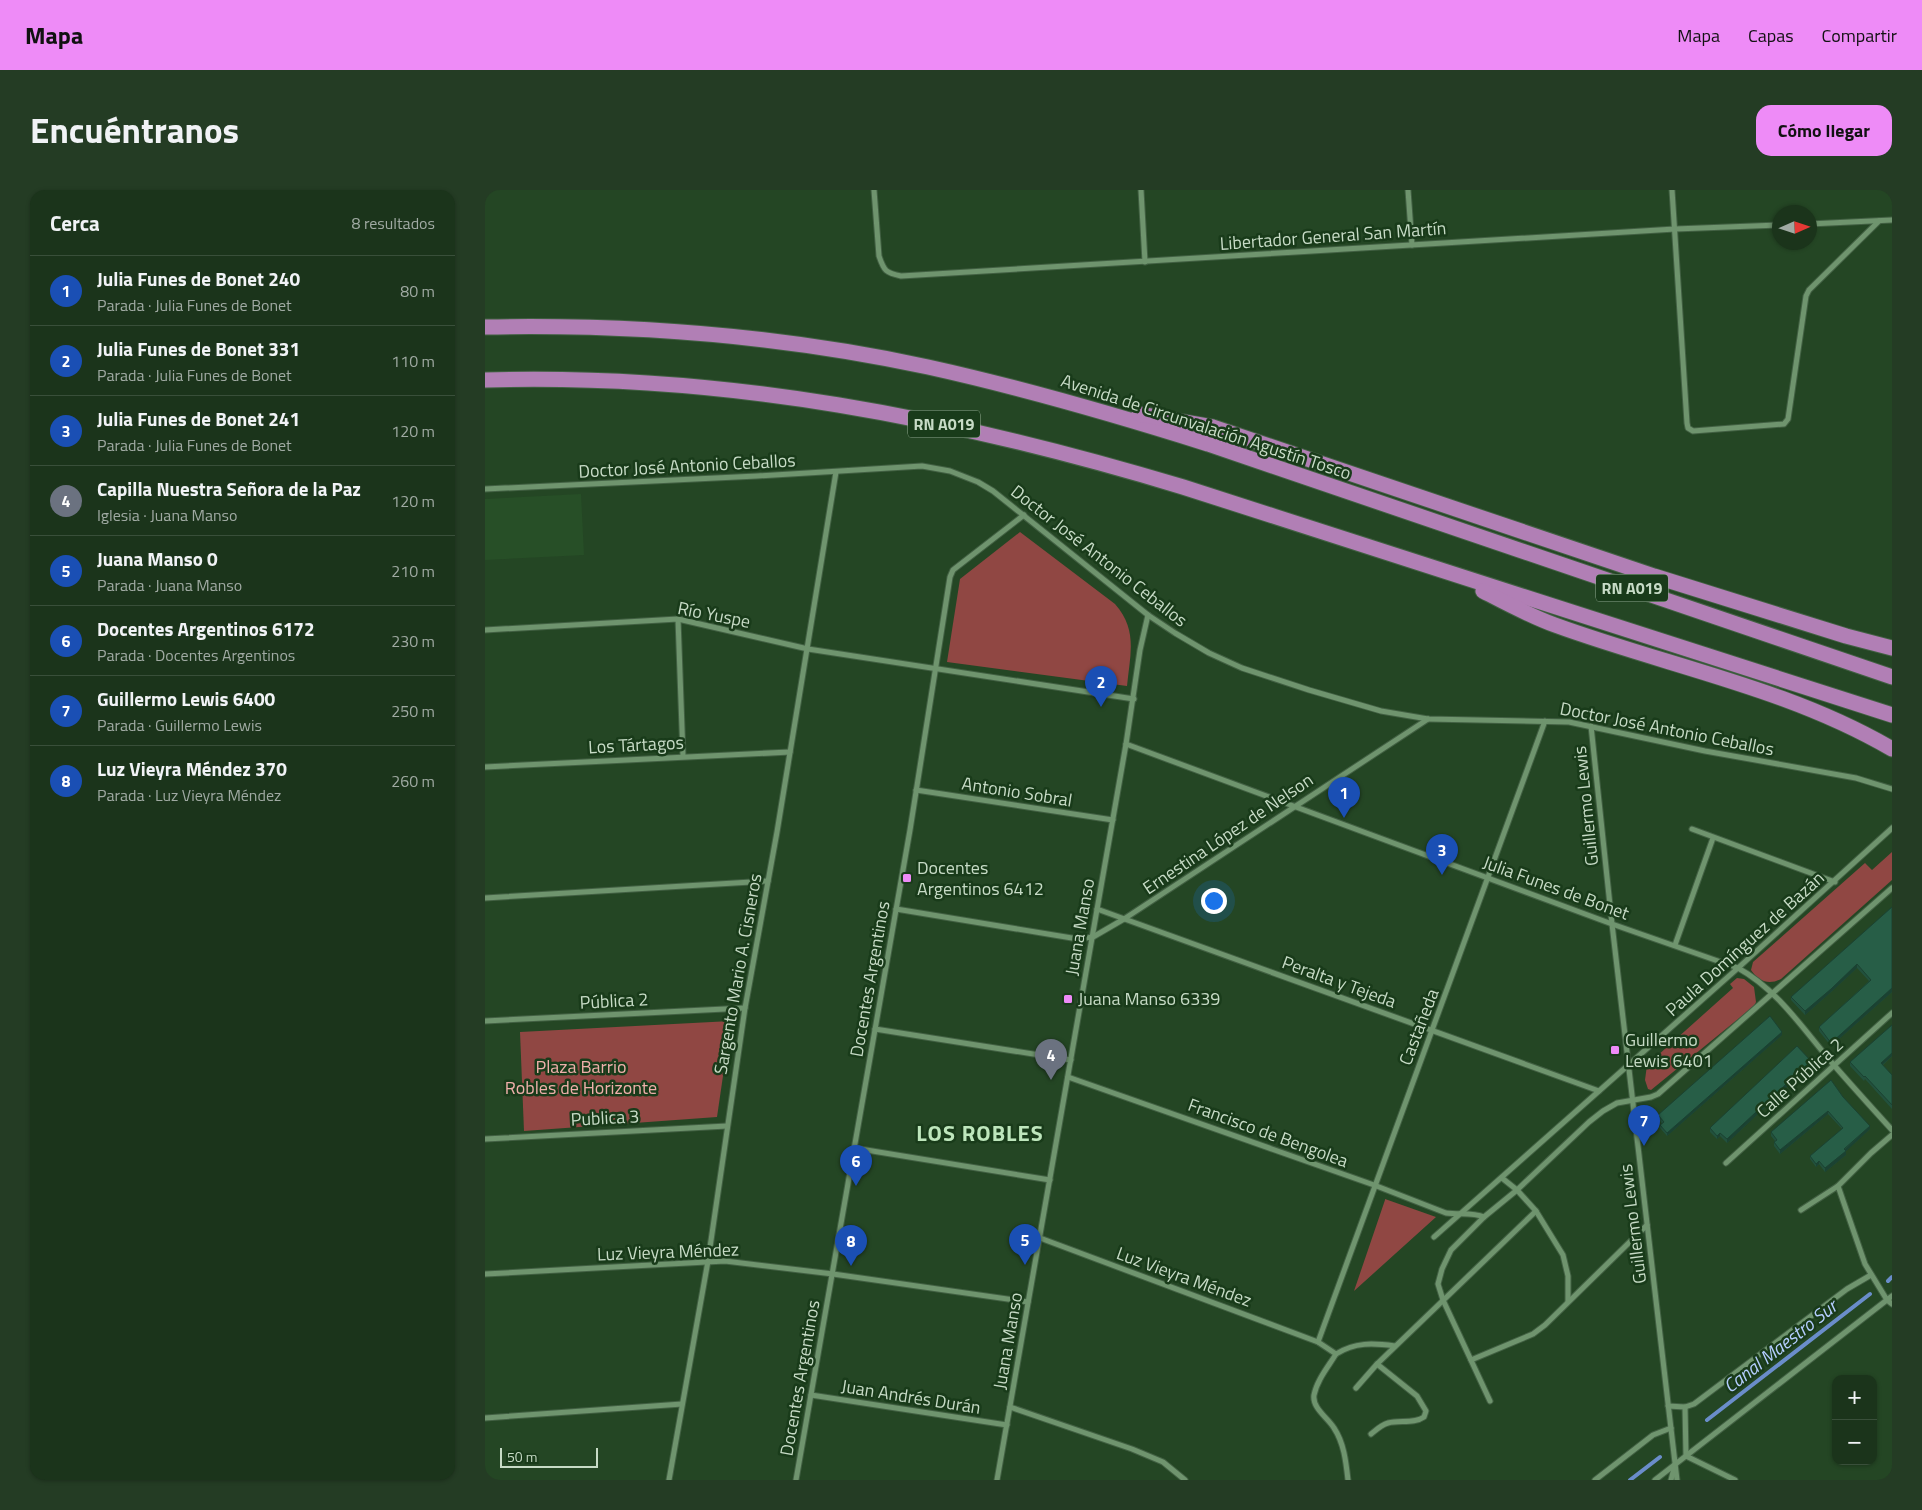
<!DOCTYPE html>
<html lang="es">
<head>
<meta charset="utf-8">
<style>
	body { margin:0; font-family:"Titillium Web",sans-serif; background:#243c24; color:#f1f3f6 }
	.controls { position:absolute; right:15px; bottom:15px; display:grid; overflow:hidden; border-radius:10px; box-shadow:0 1px 4px #0004 }
	.controls button { width:45px; height:45px; display:grid; place-items:center; padding:0; border:0; border-bottom:1px solid #394f3a; background:#1b341b; color:#f1f3f6; font:25px sans-serif }
	.compass { position:absolute; left:1287px; top:15px; width:45px; height:45px; border-radius:50%; background:#1b341b; box-shadow:0 1px 4px #0004; rotate:87deg }
	.scale { position:absolute; left:15px; bottom:12px; width:98px; box-sizing:border-box; padding-left:5px; border:2px solid #c7dbc6; border-top:0; font-size:14px; line-height:18px; white-space:nowrap; color:#c7dbc6; -webkit-text-stroke:4px #193b1a; paint-order:stroke }
	.you { position:absolute; left:728px; top:710px; width:18px; height:18px; margin:-12px; border:4px solid #fff; border-radius:50%; background:#1a73e8; box-shadow:0 0 0 8px #1a73e833 }
	.badge { display:grid; place-items:center; width:32px; height:32px; border-radius:50%; background:#ee8bf7; color:#fff; font-size:16px; font-weight:700 }
	.pin { position:absolute; translate:-50% -41px; filter:drop-shadow(0 1px 2px #0008) }
	.pin::after { content:''; position:absolute; top:26px; width:18px; height:15px; background:inherit; clip-path:polygon(0 0,100% 0,50% 100%) }
	.list { margin:0; padding:0; list-style:none }
	h2 { display:flex; justify-content:space-between; align-items:center; height:65px; margin:0; padding:0 20px; font-size:21px }
	h2 small { font-size:16px; font-weight:400; color:#a0aaa3 }
	.list li { display:grid; grid-template-columns:32px 1fr auto; gap:15px; align-items:center; box-sizing:border-box; height:70px; padding:0 20px; border-top:1px solid #394f3a }
	.list b { display:block; font-size:19px; white-space:nowrap }
	.list p { margin:0; font-size:16px; white-space:nowrap; color:#a0aaa3 }
	.list em { font-size:16px; font-style:normal; color:#a0aaa3 }
	.map { position:relative; flex:none; width:1407px; height:1290px; overflow:hidden; border-radius:15px }
	header { display:flex; align-items:center; gap:30px; box-sizing:border-box; height:70px; padding:0 25px; background:#ee8bf7; color:#111 }
	header strong { font-size:24px }
	nav { display:flex; gap:28px; margin-inline-start:auto; font-size:18px }
	.intro { display:flex; align-items:center; justify-content:space-between; box-sizing:border-box; height:120px; padding:0 30px }
	h1 { margin:0; font-size:35px }
	.button { padding:12px 22px; border-radius:15px; background:#ee8bf7; color:#111; font-size:18px; font-weight:700 }
	main { display:flex; gap:30px; padding:0 30px }
	aside { flex:1; background:#1b341b; border-radius:15px; box-shadow:0 1px 4px #0004 }
	.map>svg:first-child { display:block }
	.built { fill:#274f27 }
	.green { fill:#904743 }
	.lines { fill:none; stroke-linecap:round; stroke-linejoin:round }
	.stream { stroke:#6a8dca; stroke-width:4 }
	.minor-casing { stroke:#426043; stroke-width:7 }
	.motorway-casing { stroke:#426043; stroke-width:17 }
	.minor { stroke:#6f946e; stroke-width:5 }
	.motorway { stroke:#b17fb5; stroke-width:15 }
	.wall { fill:#22513d }
	.shaded-wall { fill:#1b4232 }
	.building { fill:#275e47; stroke:#1b4232 }
	.poi-dot { fill:#ee8bf7; stroke:#193b1a; stroke-width:2 }
	.labels { text-anchor:middle; stroke-width:5; stroke-linejoin:round; paint-order:stroke }
	.shield { fill:#193b1a; stroke:#93ab92; stroke-width:1 }
	.shield-label { font-size:16px; font-weight:bold; fill:#c7dbc6 }
	.street-label { font-size:18px; fill:#c7dbc6; stroke:#193b1a }
	.poi-label { font-size:18px; fill:#c7dbc6; stroke:#193b1a; text-anchor:start }
	.park-label { font-size:18px; fill:#efb0ab; stroke:#193b1a }
	.water-label { font-size:19px; font-style:italic; fill:#b5ceff; stroke:#193b1a }
	.district-label { font-size:22px; font-weight:bold; letter-spacing:1px; fill:#bee6bc; stroke:#193b1a }
</style>
</head>
<body>
<header>
<strong>Mapa</strong>
<nav><a>Mapa</a><a>Capas</a><a>Compartir</a></nav>
</header>
<div class="intro"><h1>Encuéntranos</h1><a class="button">Cómo llegar</a></div>
<main>
<aside>
<h2>Cerca<small>8 resultados</small></h2>
<ul class="list">
<li><span class="badge" style="background:#1a4fb4">1</span><div><b>Julia Funes de Bonet 240</b><p>Parada · Julia Funes de Bonet</p></div><em>80 m</em></li>
<li><span class="badge" style="background:#1a4fb4">2</span><div><b>Julia Funes de Bonet 331</b><p>Parada · Julia Funes de Bonet</p></div><em>110 m</em></li>
<li><span class="badge" style="background:#1a4fb4">3</span><div><b>Julia Funes de Bonet 241</b><p>Parada · Julia Funes de Bonet</p></div><em>120 m</em></li>
<li><span class="badge" style="background:#6b7280">4</span><div><b>Capilla Nuestra Señora de la Paz</b><p>Iglesia · Juana Manso</p></div><em>120 m</em></li>
<li><span class="badge" style="background:#1a4fb4">5</span><div><b>Juana Manso 0</b><p>Parada · Juana Manso</p></div><em>210 m</em></li>
<li><span class="badge" style="background:#1a4fb4">6</span><div><b>Docentes Argentinos 6172</b><p>Parada · Docentes Argentinos</p></div><em>230 m</em></li>
<li><span class="badge" style="background:#1a4fb4">7</span><div><b>Guillermo Lewis 6400</b><p>Parada · Guillermo Lewis</p></div><em>250 m</em></li>
<li><span class="badge" style="background:#1a4fb4">8</span><div><b>Luz Vieyra Méndez 370</b><p>Parada · Luz Vieyra Méndez</p></div><em>260 m</em></li>
</ul>
</aside>
<div class="map">
<svg width="1407" height="1290" viewBox="0 0 1407 1290">
	<rect width="100%" height="100%" fill="#244624"/>
	<polygon class="built" points="96,304 99,365 0,370 0,309"/>
	<g class="green">
		<path d="M535 342 630 414C653 440 645 465 642 496L462 472 475 389Z"/>
		<path d="M1407 662V690L1296 789C1284 795 1274 792 1266 780L1268 772 1380 673 1387 680Z"/>
		<polygon points="1252,788 1259,789 1269,797 1271,812 1269,816 1166,900 1163,899 1160,890 1162,875 1248,798 1245,794"/>
		<polygon points="246,831 232,927 39,941 35,842"/>
		<polygon points="900,1009 951,1027 869,1101 900,1010"/>
	</g>
	<g class="lines">
		<g class="stream">
			<polyline points="1403,1091 1407,1087"/>
			<polyline points="1222,1230 1385,1104"/>
			<polyline points="1145,1290 1175,1267"/>
		</g>
		<defs>
			<g id="minor">
				<path d="M389 0 394 66C399 81 401 83 416 86L1190 39 1294 35"/>
				<polyline points="656,0 660,72"/>
				<polyline points="923,0 927,55"/>
				<polyline points="1187,0 1202,233 1203,238 1208,241 1299,234 1303,229 1321,106 1324,100 1394,31"/>
				<polyline points="1324,34 1407,30"/>
				<polyline points="0,299 272,286 437,276 465,281 493,292 508,301 663,425 690,443 724,463 757,478 824,500 896,521 943,529 1084,532 1220,561 1371,588 1407,599"/>
				<polyline points="193,429 198,566"/>
				<polyline points="0,440 193,429 323,459 649,509"/>
				<polyline points="1106,536 1127,734 1192,1290"/>
				<path d="M641 554 1127 734 1253 778C1293 800 1318 839 1348 874 1367 896 1387 918 1407 940"/>
				<polyline points="0,577 305,562"/>
				<polyline points="431,600 628,630"/>
				<polyline points="1207,639 1350,692"/>
				<polyline points="0,708 283,691"/>
				<polyline points="411,719 593,749 608,747 639,729 943,529"/>
				<polyline points="612,719 1114,901"/>
				<polyline points="1190,755 1228,648"/>
				<polyline points="0,831 260,818"/>
				<polyline points="390,839 586,870"/>
				<path d="M583 887 889 995 961 1023C974 1025 987 1022 999 1027"/>
				<polyline points="0,949 242,936"/>
				<polyline points="369,958 565,990"/>
				<polyline points="1241,973 1407,823"/>
				<polyline points="1017,988 1032,1000 1051,1021 1078,1065 1083,1086 1083,1111"/>
				<polyline points="1353,996 1380,1074 1402,1110 1407,1114"/>
				<polyline points="1316,1020 1353,996 1386,963 1407,945"/>
				<polyline points="949,1047 1253,778 1407,638"/>
				<path d="M555 1048 833 1152 851 1164C870 1152 888 1153 910 1156"/>
				<polyline points="0,1084 240,1071 348,1084 543,1112"/>
				<path d="M833 1152C907 944 986 738 1060 531"/>
				<path d="M851 1164C843 1177 832 1190 829 1205 827 1218 843 1228 849 1238 859 1253 861 1272 863 1290"/>
				<polyline points="986,1170 1048,1144 1060,1135 1162,1035"/>
				<polyline points="871,1198 892,1174 1051,1021"/>
				<polyline points="326,1205 522,1235"/>
				<polyline points="1005,1211 958,1110 953,1094 957,1079 966,1060 999,1027 1032,1000 1104,932 1118,921 1132,913 1166,907 1173,904 1407,698"/>
				<polyline points="1183,1216 1200,1217 1209,1214 1362,1099 1386,1085"/>
				<polyline points="525,1217 647,1259 678,1272 700,1290"/>
				<polyline points="1200,1217 1201,1266"/>
				<polyline points="0,1228 197,1214"/>
				<path d="M886 1244C891 1240 896 1235 903 1233 915 1230 929 1234 939 1227L941 1221 932 1206 892 1174"/>
				<polyline points="1201,1266 1250,1290"/>
				<polyline points="184,1290 223,1071 260,818 292,642 351,282"/>
				<polyline points="311,1290 425,640 465,387 468,380 539,325"/>
				<polyline points="512,1290 641,554 655,460 663,425"/>
				<polyline points="1110,1290 1168,1245 1186,1238"/>
				<polyline points="1170,1290 1407,1106"/>
				<polyline points="1186,1290 1189,1278"/>
			</g>
			<g id="motorway">
				<path d="M0 137C147 134 299 146 443 177 538 198 631 225 723 254L1407 487"/>
				<path d="M0 190C241 183 469 228 698 297L1407 525"/>
				<polyline points="654,224 728,237 1169,386 1361,446 1407,458"/>
				<path d="M998 401C1021 413 1045 426 1070 435 1182 476 1303 498 1407 559"/>
			</g>
		</defs>
		<use href="#minor" class="minor-casing"/>
		<use href="#motorway" class="motorway-casing"/>
		<use href="#minor" class="minor"/>
		<use href="#motorway" class="motorway"/>
	</g>
	<g class="wall">
		<polygon points="1407,717 1407,802 1346,856 1334,841 1334,837 1384,791 1372,778 1346,802 1320,825 1306,810 1306,807"/>
		<polygon points="1297,845 1182,946 1175,938 1175,935 1177,934 1173,928 1173,925"/>
		<polygon points="1407,866 1398,875 1407,885 1407,919 1380,889 1379,891 1365,876 1365,872"/>
		<polygon points="1326,874 1242,953 1235,946 1232,949 1225,942 1225,938"/>
		<polygon points="1358,907 1385,939 1361,961 1361,965 1340,982 1334,974 1331,977 1325,969 1325,966 1357,939 1343,924 1295,964 1289,956 1289,952 1290,951 1286,946 1286,942"/>
	</g>
	<g class="shaded-wall">
		<polygon points="1372,774 1372,778 1346,802 1320,825 1320,821"/>
		<polygon points="1407,798 1407,802 1346,856 1346,853"/>
		<polygon points="1297,842 1297,845 1182,946 1182,943"/>
		<polygon points="1407,863 1407,866 1396,876 1396,873"/>
		<polygon points="1326,871 1326,874 1242,953 1242,949"/>
		<polygon points="1343,921 1343,924 1295,964 1295,960"/>
		<polygon points="1385,936 1385,939 1359,963 1361,961 1361,965 1340,982 1340,978"/>
		<polygon points="1235,943 1235,946 1232,949 1232,946"/>
		<polygon points="1334,971 1334,974 1331,977 1331,974"/>
	</g>
	<g class="building">
		<polygon points="1407,717 1407,798 1346,853 1334,837 1386,790 1372,774 1346,799 1320,821 1306,807"/>
		<polygon points="1285,826 1297,842 1182,943 1175,935 1179,932 1173,925"/>
		<polygon points="1407,835 1407,863 1396,873 1407,885 1407,915 1380,886 1379,887 1365,872"/>
		<polygon points="1312,856 1326,871 1242,949 1235,943 1232,946 1225,938 1228,935"/>
		<polygon points="1346,890 1358,907 1385,936 1359,959 1361,961 1340,978 1334,971 1331,974 1325,966 1358,938 1343,921 1295,960 1289,952 1292,950 1286,942"/>
	</g>
	<g class="poi-dot">
		<rect x="417" y="683" width="10" height="10" rx="2.5"/>
		<rect x="578" y="804" width="10" height="10" rx="2.5"/>
		<rect x="1125" y="855" width="10" height="10" rx="2.5"/>
	</g>
	<g class="labels">
		<g class="shield">
			<rect x="423" y="220.5" width="72" height="27" rx="4"/>
			<rect x="1111" y="384.5" width="72" height="27" rx="4"/>
		</g>
		<g class="shield-label">
			<text x="459" y="240">RN A019</text>
			<text x="1147" y="404">RN A019</text>
		</g>
		<g class="street-label">
			<text transform="translate(848 46) rotate(-4)" y="6">Libertador General San Martín</text>
			<text transform="translate(721 237) rotate(18)" y="6">Avenida de Circunvalación Agustín Tosco</text>
			<text transform="translate(202 276) rotate(-3)" y="6">Doctor José Antonio Ceballos</text>
			<text transform="translate(614 366) rotate(38)" y="6">Doctor José Antonio Ceballos</text>
			<text transform="translate(229 425) rotate(11)" y="6">Río Yuspe</text>
			<text transform="translate(1182 539) rotate(11)" y="6">Doctor José Antonio Ceballos</text>
			<text transform="translate(151 555) rotate(-3)" y="6">Los Tártagos</text>
			<text transform="translate(532 602) rotate(9)" y="6">Antonio Sobral</text>
			<text transform="translate(1101 616) rotate(-96)" y="6">Guillermo Lewis</text>
			<text transform="translate(743 644) rotate(-34)" y="6">Ernestina López de Nelson</text>
			<text transform="translate(1071 698) rotate(20)" y="6">Julia Funes de Bonet</text>
			<text transform="translate(595 737) rotate(-80)" y="6">Juana Manso</text>
			<text transform="translate(1260 754) rotate(-42)" y="6">Paula Domínguez de Bazán</text>
			<text transform="translate(253 784) rotate(-80)" y="6">Sargento Mario A. Cisneros</text>
			<text transform="translate(385 789) rotate(-80)" y="6">Docentes Argentinos</text>
			<text transform="translate(854 792) rotate(20)" y="6">Peralta y Tejeda</text>
			<text transform="translate(129 811) rotate(-3)" y="6">Pública 2</text>
			<text transform="translate(934 837) rotate(-69)" y="6">Castañeda</text>
			<text transform="translate(1315 888) rotate(-42)" y="6">Calle Pública 2</text>
			<text transform="translate(120 928) rotate(-3)" y="6">Publica 3</text>
			<text transform="translate(783 943) rotate(20)" y="6">Francisco de Bengolea</text>
			<text transform="translate(1148 1034) rotate(-97)" y="6">Guillermo Lewis</text>
			<text transform="translate(183 1062) rotate(-2)" y="6">Luz Vieyra Méndez</text>
			<text transform="translate(699 1087) rotate(20)" y="6">Luz Vieyra Méndez</text>
			<text transform="translate(523 1151) rotate(-80)" y="6">Juana Manso</text>
			<text transform="translate(315 1188) rotate(-80)" y="6">Docentes Argentinos</text>
			<text transform="translate(426 1207) rotate(9)" y="6">Juan Andrés Durán</text>
		</g>
		<g class="poi-label">
			<text x="432" y="684">Docentes<tspan x="432" dy="21">Argentinos 6412</tspan></text>
			<text x="593" y="815">Juana Manso 6339</text>
			<text x="1140" y="856">Guillermo<tspan x="1140" dy="21">Lewis 6401</tspan></text>
		</g>
		<g class="park-label">
			<text x="96" y="883">Plaza Barrio<tspan x="96" dy="21">Robles de Horizonte</tspan></text>
		</g>
		<g class="water-label">
			<text transform="translate(1295 1156) rotate(-38)" y="7">Canal Maestro Sur</text>
		</g>
		<g class="district-label">
			<text x="495" y="951">LOS ROBLES</text>
		</g>
	</g>
</svg>
<div class="controls">
<button>+</button>
<button>−</button>
</div>
<svg class="compass" viewBox="-18 -18 36 36"><path d="M0-13l5 13h-10z" fill="#e53935"/><path d="M0 13l5-13h-10z" fill="#a0aaa3"/></svg>
<div class="scale">50 m</div>
<div class="you"></div>
<div class="pin badge" style="left:859px;top:628px;background:#1a4fb4">1</div>
<div class="pin badge" style="left:616px;top:517px;background:#1a4fb4">2</div>
<div class="pin badge" style="left:957px;top:685px;background:#1a4fb4">3</div>
<div class="pin badge" style="left:566px;top:890px;background:#6b7280">4</div>
<div class="pin badge" style="left:540px;top:1075px;background:#1a4fb4">5</div>
<div class="pin badge" style="left:371px;top:996px;background:#1a4fb4">6</div>
<div class="pin badge" style="left:1159px;top:956px;background:#1a4fb4">7</div>
<div class="pin badge" style="left:366px;top:1076px;background:#1a4fb4">8</div>
</div>
</main>
</body>
</html>
